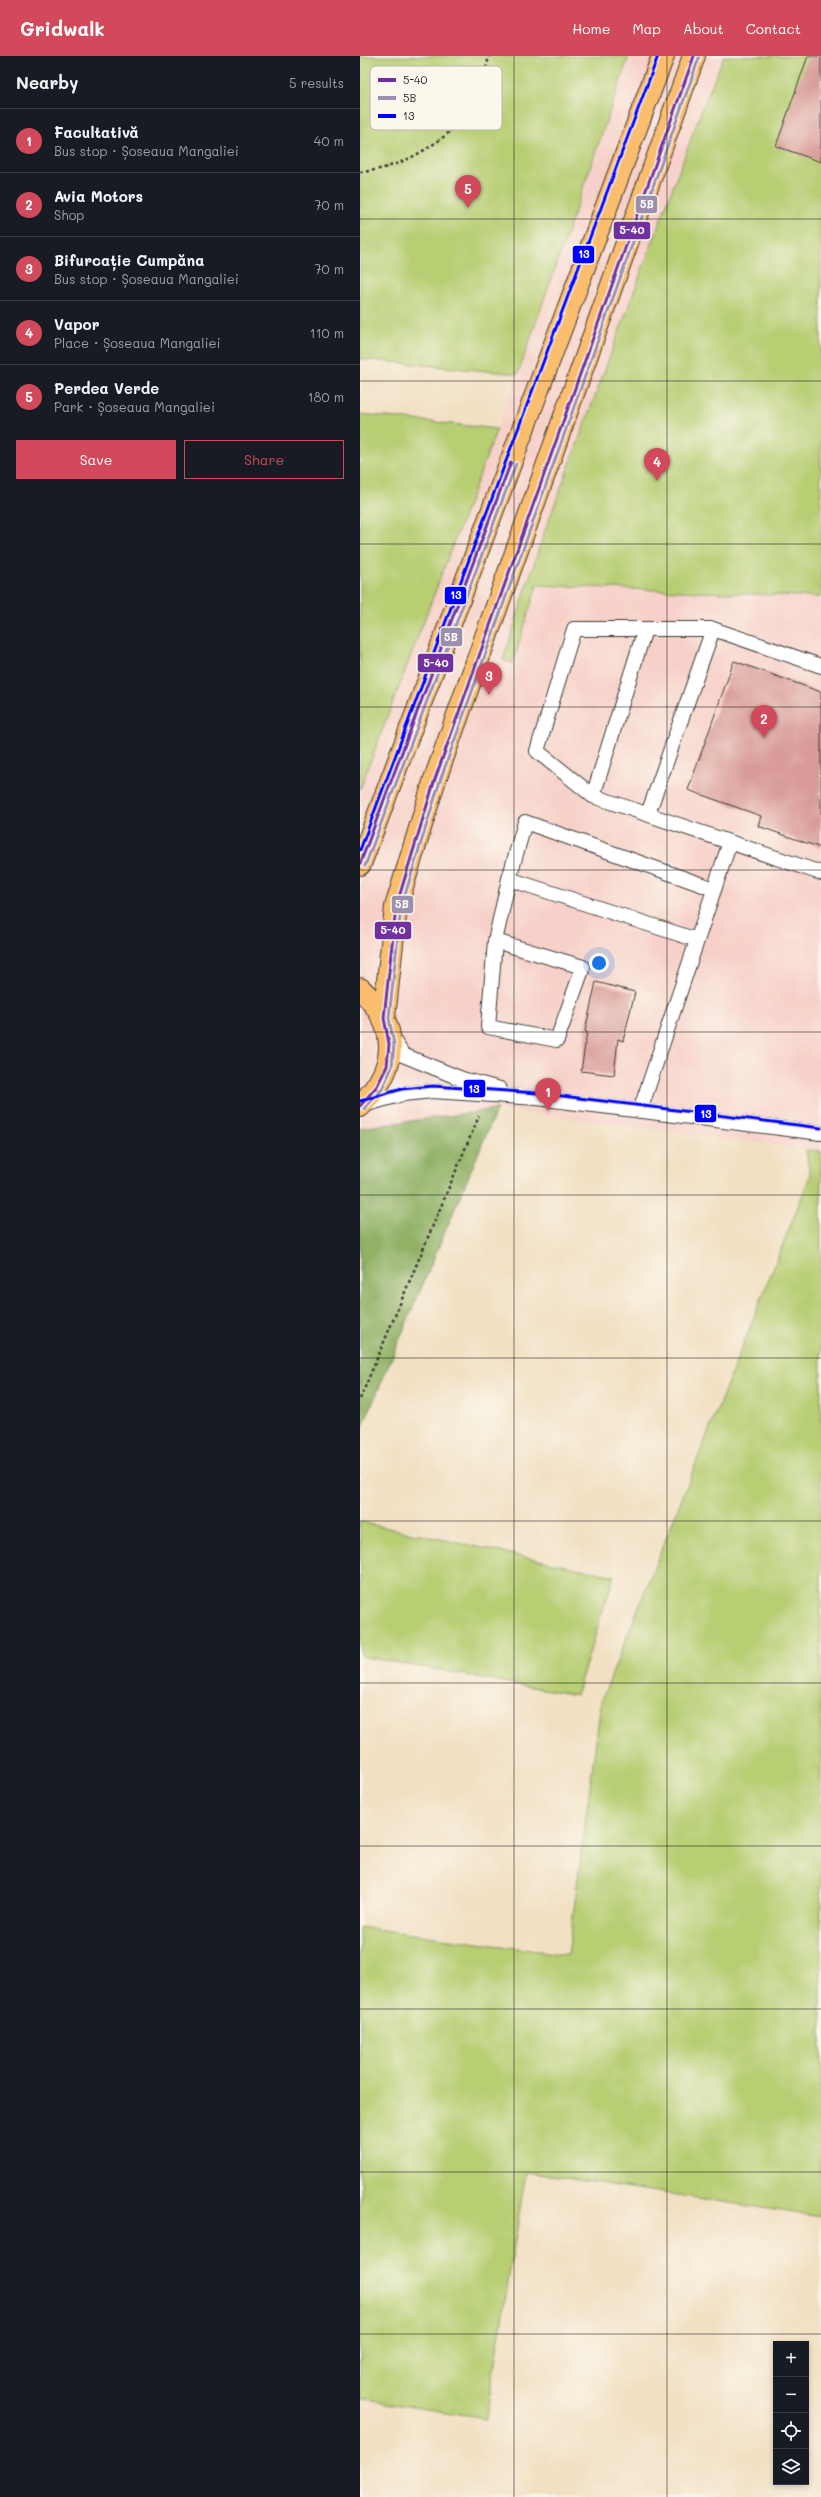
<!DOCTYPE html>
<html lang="en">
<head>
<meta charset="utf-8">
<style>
	body { margin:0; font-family:Mali,sans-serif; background:#242831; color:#f1f3f6 }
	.controls { position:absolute; right:12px; bottom:12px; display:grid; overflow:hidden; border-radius:0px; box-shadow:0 2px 6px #0003 }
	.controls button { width:36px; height:36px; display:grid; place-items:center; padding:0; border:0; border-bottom:1px solid #363941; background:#171b24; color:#f1f3f6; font:20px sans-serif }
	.you { position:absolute; left:239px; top:907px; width:14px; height:14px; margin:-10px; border:3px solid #fff; border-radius:50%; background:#1a73e8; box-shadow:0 0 0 6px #1a73e833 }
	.badge { display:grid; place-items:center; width:26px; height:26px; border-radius:50%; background:#d1495b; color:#fff; font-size:13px; font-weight:700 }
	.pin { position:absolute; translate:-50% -33px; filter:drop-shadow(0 1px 2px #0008) }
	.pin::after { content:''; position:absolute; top:21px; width:14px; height:12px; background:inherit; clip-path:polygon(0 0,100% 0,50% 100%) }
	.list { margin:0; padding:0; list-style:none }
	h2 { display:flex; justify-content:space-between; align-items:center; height:52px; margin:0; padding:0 16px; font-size:17px }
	h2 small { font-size:13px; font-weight:400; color:#9ea1a6 }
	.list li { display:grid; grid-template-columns:26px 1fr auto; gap:12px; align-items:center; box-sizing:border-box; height:64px; padding:0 16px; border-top:1px solid #363941 }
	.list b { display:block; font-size:15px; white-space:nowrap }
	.list p { margin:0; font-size:13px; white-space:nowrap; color:#9ea1a6 }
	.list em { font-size:13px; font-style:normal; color:#9ea1a6 }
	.actions { display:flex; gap:8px; padding:12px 16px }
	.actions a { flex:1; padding:9px 0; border:1px solid #d1495b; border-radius:0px; text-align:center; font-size:14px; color:#d1495b }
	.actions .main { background:#d1495b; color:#fff }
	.icon { flex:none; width:22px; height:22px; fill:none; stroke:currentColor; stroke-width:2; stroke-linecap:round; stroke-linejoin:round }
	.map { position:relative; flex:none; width:461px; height:2441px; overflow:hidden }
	header { display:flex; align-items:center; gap:24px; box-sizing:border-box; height:56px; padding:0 20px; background:#d1495b; color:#fff }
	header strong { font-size:19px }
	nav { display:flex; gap:22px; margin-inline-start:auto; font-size:14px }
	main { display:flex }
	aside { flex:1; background:#171b24 }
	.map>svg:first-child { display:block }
	.built { fill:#f7d1c9 }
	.green { fill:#b7ce73; stroke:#6a7548 }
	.forest { fill:#91b165; stroke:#566640 }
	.building { fill:#d99b97 }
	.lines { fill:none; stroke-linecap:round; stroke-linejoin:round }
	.service-casing { stroke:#3c3935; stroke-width:16 }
	.primary-casing { stroke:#3c3935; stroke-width:24 }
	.path { stroke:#3c3935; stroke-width:2.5; stroke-dasharray:3 3; stroke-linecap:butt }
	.service { stroke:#fff; stroke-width:14 }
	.primary { stroke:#fbbd6e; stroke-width:22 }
	.bus-1-casing { stroke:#fbf7ec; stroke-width:6 }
	.bus-2-casing { stroke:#fbf7ec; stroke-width:6 }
	.bus-3-casing { stroke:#fbf7ec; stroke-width:6 }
	.bus-1 { stroke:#7030a0; stroke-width:3 }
	.bus-2 { stroke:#9c8ead; stroke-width:3 }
	.bus-3 { stroke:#00f; stroke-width:3 }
	.grid { fill:none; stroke:#1c1c1c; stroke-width:1; stroke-opacity:0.55 }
	.key { fill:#fbf7ec; stroke:#b8b5ae; stroke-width:1 }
	.key-label { font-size:11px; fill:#1c1c1c }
	.line-badge { stroke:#fbf7ec; stroke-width:1.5 }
	.badge-label { font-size:11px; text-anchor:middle; font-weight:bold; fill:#fff }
</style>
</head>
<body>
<header>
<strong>Gridwalk</strong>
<nav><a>Home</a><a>Map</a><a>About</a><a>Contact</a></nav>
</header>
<main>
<aside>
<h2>Nearby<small>5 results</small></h2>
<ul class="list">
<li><span class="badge">1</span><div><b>Facultativă</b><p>Bus stop · Șoseaua Mangaliei</p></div><em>40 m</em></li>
<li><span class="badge">2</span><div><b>Avia Motors</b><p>Shop</p></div><em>70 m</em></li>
<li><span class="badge">3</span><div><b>Bifurcație Cumpăna</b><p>Bus stop · Șoseaua Mangaliei</p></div><em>70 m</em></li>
<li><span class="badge">4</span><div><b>Vapor</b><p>Place · Șoseaua Mangaliei</p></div><em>110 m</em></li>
<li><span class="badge">5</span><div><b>Perdea Verde</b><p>Park · Șoseaua Mangaliei</p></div><em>180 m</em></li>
</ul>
<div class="actions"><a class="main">Save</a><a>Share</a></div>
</aside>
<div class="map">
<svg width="461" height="2441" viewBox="0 0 461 2441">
	<rect width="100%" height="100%" fill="#fbf7ec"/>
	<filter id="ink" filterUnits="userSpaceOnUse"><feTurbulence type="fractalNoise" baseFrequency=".025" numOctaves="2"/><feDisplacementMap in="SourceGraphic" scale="8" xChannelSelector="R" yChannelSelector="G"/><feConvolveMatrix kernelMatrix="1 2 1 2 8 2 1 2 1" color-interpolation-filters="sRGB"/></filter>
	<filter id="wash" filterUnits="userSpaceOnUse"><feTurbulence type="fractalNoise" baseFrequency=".012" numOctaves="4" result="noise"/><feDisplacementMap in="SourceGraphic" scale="16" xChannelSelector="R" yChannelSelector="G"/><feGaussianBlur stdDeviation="0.9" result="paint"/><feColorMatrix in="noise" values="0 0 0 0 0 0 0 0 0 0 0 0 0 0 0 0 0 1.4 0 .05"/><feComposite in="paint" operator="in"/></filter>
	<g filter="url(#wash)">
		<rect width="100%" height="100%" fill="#f2e0c3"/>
		<polygon class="built" points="269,0 461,0 461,1095 137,1053 0,1072 0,733 158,318"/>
		<g class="green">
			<polygon points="0,0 269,0 158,318 0,303"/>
			<polygon points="364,0 448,0 461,106 461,541 177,529 153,607 143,604 183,480 344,48"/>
			<polygon points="0,358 137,373 0,733"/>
			<polygon points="446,1094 461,1095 461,2161 166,2116 126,2362 0,2343 0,1871 208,1899 241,1646 450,1120"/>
			<polygon points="0,1466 254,1520 216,1639 0,1600"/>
		</g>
		<polygon class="forest" points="137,1053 0,1377 0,1072"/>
		<g id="blocks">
			<g class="building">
				<polygon points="448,0 461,0 461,106 416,90"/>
				<polygon points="374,605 461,636 461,792 398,770 401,760 328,734"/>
				<polygon points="236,926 275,936 263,985 258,983 254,1019 221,1015 227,976 225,975"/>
			</g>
		</g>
	</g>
	<g filter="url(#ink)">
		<use href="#blocks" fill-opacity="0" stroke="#3c3935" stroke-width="1"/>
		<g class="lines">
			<defs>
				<g id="service">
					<polyline points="461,610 353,573 214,573 177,695 233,740 461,817"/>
					<polyline points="233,740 285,573"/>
					<polyline points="288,758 353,573"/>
					<polyline points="149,823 337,884"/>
					<polyline points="135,885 128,971 197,984 223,911 135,885 149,823 165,766 354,833"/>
					<polyline points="31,981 43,999 102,1023 140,1033"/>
					<polyline points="0,1050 43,1038 73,1035 177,1042 461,1077"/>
					<polyline points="280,1055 370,786"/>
				</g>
				<g id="primary">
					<polyline points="0,808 303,0"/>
					<path d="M0 933C41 970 39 1012 0 1050"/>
					<polyline points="24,962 36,851 75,723 334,0"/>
				</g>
			</defs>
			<use href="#service" class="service-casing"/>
			<use href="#primary" class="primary-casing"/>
			<g class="path">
				<path d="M0 116C35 114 75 92 100 66 116 50 124 22 129 0"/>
				<polyline points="0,1343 119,1060"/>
			</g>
			<use href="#service" class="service"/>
			<use href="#primary" class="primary"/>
			<defs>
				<g id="bus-1">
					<polyline points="0,808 151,406"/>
					<polyline points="0,1050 17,1030 27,1010 29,988 24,962 36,851 75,723 334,0"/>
				</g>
				<g id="bus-2">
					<polyline points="5,810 156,408"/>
					<polyline points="4,1053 22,1033 32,1011 34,988 29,962 41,852 80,725 339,2"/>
				</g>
				<g id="bus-3">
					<polyline points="0,794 298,0"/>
					<polyline points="0,1045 42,1033 73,1030 178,1037 461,1072"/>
				</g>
			</defs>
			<use href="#bus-1" class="bus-1-casing"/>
			<use href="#bus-2" class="bus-2-casing"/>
			<use href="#bus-3" class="bus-3-casing"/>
			<use href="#bus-1" class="bus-1"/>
			<use href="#bus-2" class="bus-2"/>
			<use href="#bus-3" class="bus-3"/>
		</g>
	</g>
	<path class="grid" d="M154 0V2441M307 0V2441M0 163H461M0 325H461M0 488H461M0 651H461M0 814H461M0 976H461M0 1139H461M0 1302H461M0 1465H461M0 1627H461M0 1790H461M0 1953H461M0 2116H461M0 2278H461"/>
	<rect x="10" y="10" width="132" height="64" rx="6" class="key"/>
	<rect x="18" y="22" width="18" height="4" fill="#7030a0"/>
	<rect x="18" y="40" width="18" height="4" fill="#9c8ead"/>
	<rect x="18" y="58" width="18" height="4" fill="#00f"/>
	<g class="key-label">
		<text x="43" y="28">5-40</text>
		<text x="43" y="46">5B</text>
		<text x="43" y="64">13</text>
	</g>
	<g class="line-badge">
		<rect x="275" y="139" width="23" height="19" rx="4" fill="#9c8ead"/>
		<rect x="253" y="165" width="38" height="19" rx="4" fill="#7030a0"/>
		<rect x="212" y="189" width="23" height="19" rx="4" fill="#00f"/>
		<rect x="84" y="530" width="23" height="19" rx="4" fill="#00f"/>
		<rect x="80" y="571" width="23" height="20" rx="4" fill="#9c8ead"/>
		<rect x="57" y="597" width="37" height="20" rx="4" fill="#7030a0"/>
		<rect x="31" y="839" width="23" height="19" rx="4" fill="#9c8ead"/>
		<rect x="14" y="865" width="38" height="19" rx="4" fill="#7030a0"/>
		<rect x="103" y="1023" width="23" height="19" rx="4" fill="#00f"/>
		<rect x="334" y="1048" width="23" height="19" rx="4" fill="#00f"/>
	</g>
	<g class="badge-label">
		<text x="287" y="152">5B</text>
		<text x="272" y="178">5-40</text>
		<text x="224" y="202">13</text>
		<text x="96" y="543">13</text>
		<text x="91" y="585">5B</text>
		<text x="76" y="611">5-40</text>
		<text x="42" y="852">5B</text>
		<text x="33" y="878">5-40</text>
		<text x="114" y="1037">13</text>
		<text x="346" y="1062">13</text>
	</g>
</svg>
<div class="controls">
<button>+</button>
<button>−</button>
<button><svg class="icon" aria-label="locate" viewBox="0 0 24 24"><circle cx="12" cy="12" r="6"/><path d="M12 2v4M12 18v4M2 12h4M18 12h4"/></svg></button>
<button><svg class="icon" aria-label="layers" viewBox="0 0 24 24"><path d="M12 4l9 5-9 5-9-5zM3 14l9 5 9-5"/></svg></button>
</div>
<div class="you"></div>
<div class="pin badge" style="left:188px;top:1055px">1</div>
<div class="pin badge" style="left:404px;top:682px">2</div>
<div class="pin badge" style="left:129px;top:639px">3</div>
<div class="pin badge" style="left:297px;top:425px">4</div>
<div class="pin badge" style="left:108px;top:152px">5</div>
</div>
</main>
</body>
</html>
